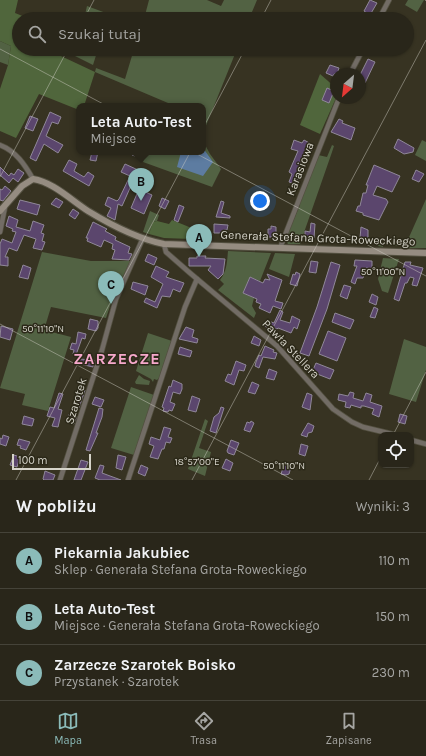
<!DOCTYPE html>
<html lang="pl">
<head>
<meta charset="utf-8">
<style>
	body { margin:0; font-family:Karla,sans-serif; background:#353227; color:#f1f3f6 }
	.controls { position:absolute; right:12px; bottom:12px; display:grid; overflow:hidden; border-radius:8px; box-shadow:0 1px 3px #0004 }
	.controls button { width:36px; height:36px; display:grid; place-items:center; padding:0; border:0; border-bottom:1px solid #454339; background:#29261a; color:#f1f3f6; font:20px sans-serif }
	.compass { position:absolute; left:330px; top:68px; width:36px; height:36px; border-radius:50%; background:#29261a; box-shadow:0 1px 3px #0004; rotate:208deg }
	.scale { position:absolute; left:12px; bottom:10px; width:79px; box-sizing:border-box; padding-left:4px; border:2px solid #d5d3c9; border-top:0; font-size:11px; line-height:14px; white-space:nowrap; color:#d5d3c9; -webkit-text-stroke:3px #2c2919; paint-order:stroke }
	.you { position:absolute; left:260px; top:201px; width:14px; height:14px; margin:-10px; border:3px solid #fff; border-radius:50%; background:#1a73e8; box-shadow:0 0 0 6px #1a73e833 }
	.badge { display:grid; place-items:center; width:26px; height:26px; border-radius:50%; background:#8bbbb9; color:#111; font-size:13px; font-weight:700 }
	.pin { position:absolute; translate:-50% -33px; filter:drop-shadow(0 1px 2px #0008) }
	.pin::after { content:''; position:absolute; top:21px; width:14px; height:12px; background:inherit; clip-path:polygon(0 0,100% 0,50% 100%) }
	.popup { position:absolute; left:76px; top:103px; width:130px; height:52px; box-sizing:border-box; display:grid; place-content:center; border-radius:8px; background:#29261a; filter:drop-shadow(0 1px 3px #0005); font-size:13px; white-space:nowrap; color:#a5a5a2 }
	.popup b { font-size:15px; color:#f1f3f6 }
	.popup::after { content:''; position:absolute; left:50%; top:100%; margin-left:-8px; border:8px solid transparent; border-top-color:#29261a }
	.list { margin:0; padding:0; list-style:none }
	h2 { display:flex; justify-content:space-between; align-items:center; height:52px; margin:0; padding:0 16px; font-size:17px }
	h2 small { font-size:13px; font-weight:400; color:#a5a5a2 }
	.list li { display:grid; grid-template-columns:26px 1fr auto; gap:12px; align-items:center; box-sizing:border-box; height:56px; padding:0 16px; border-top:1px solid #454339 }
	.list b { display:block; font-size:15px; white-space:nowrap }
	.list p { margin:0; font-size:13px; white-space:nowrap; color:#a5a5a2 }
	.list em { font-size:13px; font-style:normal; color:#a5a5a2 }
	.icon { flex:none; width:22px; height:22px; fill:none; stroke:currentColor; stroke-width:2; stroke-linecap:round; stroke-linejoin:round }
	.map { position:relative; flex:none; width:426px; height:480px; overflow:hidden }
	.search { position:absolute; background:#29261a; box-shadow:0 1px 3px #0004; left:12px; right:12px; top:12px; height:44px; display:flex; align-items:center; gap:10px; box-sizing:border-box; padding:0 14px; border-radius:22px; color:#a5a5a2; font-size:15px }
	.sheet { height:220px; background:#29261a }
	nav { display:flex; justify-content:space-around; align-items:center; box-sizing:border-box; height:56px; border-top:1px solid #454339; background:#29261a; font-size:11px; color:#a5a5a2 }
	nav a { display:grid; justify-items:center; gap:2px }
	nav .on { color:#8bbbb9 }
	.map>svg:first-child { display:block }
	.green { fill:#526243 }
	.forest { fill:#50663c }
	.water { fill:#5d7ca1 }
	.building { fill:#5b466d; stroke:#908899 }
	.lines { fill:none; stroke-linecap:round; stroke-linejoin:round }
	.street-casing { stroke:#535040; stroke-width:6 }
	.secondary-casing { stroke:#535040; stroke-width:8 }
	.street { stroke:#726c65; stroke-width:4.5 }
	.secondary { stroke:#958c81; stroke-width:6 }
	.ticks { fill:none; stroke:#d5d3c9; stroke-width:1; stroke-opacity:0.45 }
	.labels { text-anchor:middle; stroke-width:3; stroke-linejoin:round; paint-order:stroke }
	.street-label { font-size:12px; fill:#d5d3c9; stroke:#2c2919 }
	.district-label { font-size:16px; font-weight:bold; letter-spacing:1px; fill:#f6a8cb; stroke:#2c2919 }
	.ticks-label { font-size:10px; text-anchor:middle; fill:#d5d3c9; stroke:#2c2919; stroke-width:3; stroke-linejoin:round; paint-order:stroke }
</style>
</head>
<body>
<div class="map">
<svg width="426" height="480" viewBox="0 0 426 480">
	<rect width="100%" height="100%" fill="#373322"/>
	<g class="green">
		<polygon points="149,0 207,0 221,6 224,0 257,0 249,19 144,19"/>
		<polygon points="408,0 424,0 417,12 405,5"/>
		<polygon points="87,6 106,13 105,19 84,19"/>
		<polygon points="0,41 11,46 8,65 0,62"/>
		<polygon points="75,49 98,49 93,65 73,55"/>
		<polygon points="134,49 237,49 203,133 203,106 167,106 168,103 95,72 96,68 125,79"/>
		<polygon points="422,140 426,142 426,161 415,155"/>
		<polygon points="203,141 210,154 221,169 212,187 143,162 147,152 203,152"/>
		<polygon points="332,145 334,146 331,155 300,244 288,244 285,240 300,205 299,202 318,155 327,157"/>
		<polygon points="426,199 426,248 407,248 406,246 383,245 383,247 378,246 377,243 406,244"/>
		<polygon points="150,211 159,215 157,221 153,222 149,234 143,232"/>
		<path d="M228 251 271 253 260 281 250 277 243 293 254 298 252 306 256 313 254 318 218 290 224 284 220 280C227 271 227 262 228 251Z"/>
		<polygon points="42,252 91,261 131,261 110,306 106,318 51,307 44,330 71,337 48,411 22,405 25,394 0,388"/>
		<polygon points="275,253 295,254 289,277 269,269"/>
		<polygon points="383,258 399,259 388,293 382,291 378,279"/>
		<polygon points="148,333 172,341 160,377 157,380 154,379 153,382 151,379 136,371"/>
		<polygon points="404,339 426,347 426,370 416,402 389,394"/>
		<polygon points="139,375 144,379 150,381 149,385 136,384 135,382"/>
		<polygon points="131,387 154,395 134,455 111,448"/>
		<polygon points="205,419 208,421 199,448 211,452 205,476 188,469"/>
	</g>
	<g class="forest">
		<polygon points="0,0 18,0 15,13 30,19 19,19 19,49 46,49 95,72 84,106 79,106 79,110 39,94 16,138 0,131 0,89 8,65 11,46 0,41"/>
		<polygon points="320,74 336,88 336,98 320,134 300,125"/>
		<polygon points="172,220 194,229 191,239 164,238 149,234 153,222 157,221 169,224"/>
	</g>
	<polygon class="water" points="203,148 213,162 203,176 177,167 181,152 203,152"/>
	<g class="building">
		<polygon points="370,0 377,3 370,15 364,11"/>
		<polygon points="368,59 375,62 365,83 360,81 360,75"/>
		<polygon points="330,65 339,68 338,71 345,74 334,74 333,76 326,73"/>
		<polygon points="327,88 334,91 329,103 322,100"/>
		<polygon points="50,112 61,117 58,124 52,122 46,136 63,145 58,153 44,144 36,161 30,158"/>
		<polygon points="30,116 38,119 33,131 25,128"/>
		<polygon points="339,119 343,121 342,123 355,128 351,140 331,132"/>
		<polygon points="398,139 414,148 413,152 404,154 394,148"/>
		<polygon points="294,140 302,143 304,140 313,145 311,151 308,150 304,157 296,179 299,180 297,185 289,182 292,174 289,172 298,151 291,149"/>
		<polygon points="92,152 98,152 96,161 90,160"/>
		<polygon points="134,152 146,152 143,159 132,155"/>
		<polygon points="69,160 77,164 74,171 84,177 88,172 94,176 89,186 63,171"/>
		<polygon points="125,164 138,170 122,206 118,204 115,220 107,216 111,208 105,205 108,197 117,201 119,199 130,176 121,172"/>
		<polygon points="374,165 400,176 392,192 377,186 373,195 386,199 388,202 379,220 363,215 363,213 356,211 358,206 360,206 363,193 366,193 368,185 366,185"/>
		<polygon points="0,167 9,176 11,173 14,175 18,169 24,173 18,182 13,178 9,183 0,175"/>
		<polygon points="416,170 424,174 419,182 412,179"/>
		<polygon points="5,186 11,191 3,201 0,200 0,189 2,190"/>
		<polygon points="139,189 152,195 144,214 131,208"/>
		<polygon points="56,198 63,202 59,208 51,204"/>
		<polygon points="162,198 169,201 165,209 159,206"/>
		<polygon points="20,200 40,205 37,215 17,209"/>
		<polygon points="221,201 224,202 221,213 230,216 230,218 216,217"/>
		<polygon points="179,205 184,207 178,222 174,220"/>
		<polygon points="73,209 79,213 75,219 69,215"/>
		<polygon points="9,216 18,220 16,227 30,231 33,221 44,225 41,233 44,234 42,241 45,242 42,250 33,248 36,239 24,235 17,251 9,248 5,257 8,257 8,266 0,265 0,244 2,239 12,243 16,232 12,231 13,229 6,226"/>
		<polygon points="93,222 107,229 105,231 116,237 115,240 130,247 128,253 132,254 129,260 112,259 115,250 112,249 113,244 104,240 101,247 87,241 88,238 86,238"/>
		<polygon points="311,223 315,224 314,238 305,238 305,231 310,232"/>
		<polygon points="214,224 228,225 227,230 224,230 224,233 214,233"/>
		<polygon points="271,226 276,227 276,237 268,237 268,229 271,229"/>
		<polygon points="361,227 368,230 368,238 360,238"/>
		<polygon points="148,254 157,258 154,265 145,261"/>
		<polygon points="197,256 206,256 205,258 225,259 223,274 218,279 208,270 211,266 189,266 189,258 197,258"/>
		<polygon points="355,260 372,261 372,269 366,268 363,278 357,278 355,284 351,282 357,266 354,266"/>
		<polygon points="311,261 318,262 316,273 309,272"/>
		<polygon points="331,262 340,265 327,309 309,356 300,353 317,307"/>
		<polygon points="405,262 411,262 410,265 423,268 417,286 412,285 414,278 410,277 407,283 405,283 399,301 394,299"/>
		<polygon points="23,265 31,268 28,279 19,277"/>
		<polygon points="156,266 169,272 166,277 184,283 180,292 173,289 170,297 162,296 157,308 144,302 146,298 155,302 163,284 151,277"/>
		<polygon points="296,272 300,274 297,286 290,284 293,274 295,275"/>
		<polygon points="267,274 282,280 275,301 283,303 281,309 273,306 270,313 259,308 261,304 256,302 257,299 243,293 250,277 263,283 265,279 270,280"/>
		<polygon points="133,282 148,286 145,295 131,289"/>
		<polygon points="344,285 351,287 347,299 340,296"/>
		<polygon points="372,294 378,297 376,305 369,302"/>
		<polygon points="374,307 378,309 375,318 370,317"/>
		<polygon points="280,310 283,312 280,320 290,323 292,316 300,320 297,329 294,327 291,333 278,328 277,329 270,327 269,329 264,325 266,320 274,323"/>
		<polygon points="335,313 354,320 350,329 332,322"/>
		<polygon points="90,319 98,321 98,328 96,331 88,329"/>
		<polygon points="1,326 13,329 10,340 0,337"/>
		<polygon points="186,327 194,330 192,337 198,339 197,343 179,339"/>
		<polygon points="328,331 346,338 337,361 319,354"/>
		<polygon points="78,332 86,334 85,339 82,338 76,355 73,354 74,350 70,349 72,343 76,344"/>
		<polygon points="254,336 261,340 259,346 251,343"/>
		<polygon points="265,346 274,350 273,352 277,353 275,359 263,357 259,368 255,366 256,362 259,355 261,356"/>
		<polygon points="180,347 192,351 190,357 178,354"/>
		<polygon points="78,359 94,360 93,367 76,363"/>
		<polygon points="236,361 246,365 244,371 239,370 234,385 225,381 228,374 231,375"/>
		<polygon points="316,363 334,370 330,379 312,372"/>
		<polygon points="269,369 277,372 274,380 266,378"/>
		<polygon points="173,380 182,384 182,389 180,394 173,392 170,402 175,404 172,411 169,410 168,412 163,411 164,408 162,407 169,386 171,387"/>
		<polygon points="252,382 259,385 255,394 248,392"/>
		<polygon points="78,389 85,390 79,408 73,406"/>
		<polygon points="350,392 354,393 353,398 363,401 366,393 372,395 370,402 382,406 379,417 372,414 374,409 364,406 361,406 361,408 351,405 350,408 345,407 346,402 338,400 339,394 348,396"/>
		<polygon points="59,393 63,394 58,409 62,410 58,427 52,426 55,418 47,416 50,407 54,408"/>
		<polygon points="307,393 312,395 310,410 302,407"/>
		<polygon points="192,396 200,399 196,412 188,410"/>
		<polygon points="95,397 104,400 101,407 92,404"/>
		<polygon points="221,407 224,408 216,433 210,431 214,417 219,413"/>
		<polygon points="99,408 103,409 102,417 96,433 98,433 90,451 86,450"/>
		<polygon points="69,414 77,416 74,424 67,422"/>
		<polygon points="400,414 407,416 405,424 398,422"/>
		<polygon points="24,416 34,419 32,426 22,424"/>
		<polygon points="251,421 254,423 250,432 244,430 247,422 250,423"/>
		<polygon points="308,423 314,426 312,432 308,433 307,437 301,435"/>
		<polygon points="164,427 171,429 168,437 172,438 170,443 166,442 164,449 162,449 158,459 150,457 154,446 149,444 151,437 160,440"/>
		<polygon points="3,435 9,437 6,446 0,444 0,438 2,439"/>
		<polygon points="19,439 30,442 26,450 20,448 21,446 17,445"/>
		<polygon points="231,440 239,443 234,455 228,453 227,451"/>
		<polygon points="301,444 308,446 305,456 299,454"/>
		<polygon points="14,455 20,457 17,467 10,465"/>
		<polygon points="118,455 126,457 122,470 116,468"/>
		<polygon points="226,459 233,463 230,471 222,468"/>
		<polygon points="81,460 88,462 81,480 74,480"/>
		<polygon points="100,465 104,466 102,473 121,480 100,480 95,478"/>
		<polygon points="141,465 148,468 145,476 138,473"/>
		<polygon points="284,465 291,467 289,474 286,475 281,474"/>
		<polygon points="45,471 55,475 53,480 44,480 43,479"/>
	</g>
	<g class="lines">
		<defs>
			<g id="street">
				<polyline points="379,19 389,0"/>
				<polyline points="350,74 363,49"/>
				<path d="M0 145C16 151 25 165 33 179"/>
				<polyline points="0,232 5,207"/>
				<polyline points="164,244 166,252 190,273 277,346 333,409 352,422 363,427 396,435"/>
				<polyline points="280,248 339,98"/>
				<polyline points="411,440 426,444"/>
				<polyline points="60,480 102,350 116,299 143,238"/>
				<polyline points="128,480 185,307 197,279"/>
			</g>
			<path id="secondary" d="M0 211 22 186 33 179C53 182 71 200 88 211 111 225 138 239 164 244L426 253"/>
		</defs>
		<use href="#street" class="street-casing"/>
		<use href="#secondary" class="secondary-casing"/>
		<use href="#street" class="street"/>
		<use href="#secondary" class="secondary"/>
	</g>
	<path class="ticks" d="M425 0 426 1M84 19 94 0M261 19 271 0M0 49 426 276M0 177 68 49M0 324 293 480M393 435 426 372M16 480 245 49M192 480 426 40M369 480 381 457"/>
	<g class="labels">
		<g class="street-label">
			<text transform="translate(300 169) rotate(-69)" y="4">Karasiowa</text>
			<text transform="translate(318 238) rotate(2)" y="4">Generała Stefana Grota-Roweckiego</text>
			<text transform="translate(291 349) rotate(46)" y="4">Pawła Stellera</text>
			<text transform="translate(76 401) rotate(-73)" y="4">Szarotek</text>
		</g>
		<g class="district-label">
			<text x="117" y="364">ZARZECZE</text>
		</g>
	</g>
	<g class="ticks-label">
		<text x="383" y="275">50°11'00"N</text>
		<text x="43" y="332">50°11'10"N</text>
		<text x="197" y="465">18°57'00"E</text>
		<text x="284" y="469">50°11'10"N</text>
	</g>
</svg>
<div class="controls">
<button><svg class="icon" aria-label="locate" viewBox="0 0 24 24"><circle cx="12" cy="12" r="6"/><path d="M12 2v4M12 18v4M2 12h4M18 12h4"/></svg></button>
</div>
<svg class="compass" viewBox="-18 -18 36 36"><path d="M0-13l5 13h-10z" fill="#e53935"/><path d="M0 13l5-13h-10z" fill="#a5a5a2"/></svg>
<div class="scale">100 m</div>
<div class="you"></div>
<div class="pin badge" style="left:199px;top:257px">A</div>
<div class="pin badge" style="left:141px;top:201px">B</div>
<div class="popup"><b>Leta Auto-Test</b>Miejsce</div>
<div class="pin badge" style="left:111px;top:304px">C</div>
<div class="search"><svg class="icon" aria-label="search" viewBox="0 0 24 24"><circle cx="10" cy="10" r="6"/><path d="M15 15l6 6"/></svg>Szukaj tutaj</div>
</div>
<section class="sheet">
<h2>W pobliżu<small>Wyniki: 3</small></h2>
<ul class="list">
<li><span class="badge">A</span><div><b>Piekarnia Jakubiec</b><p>Sklep · Generała Stefana Grota-Roweckiego</p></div><em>110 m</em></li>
<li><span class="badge">B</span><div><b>Leta Auto-Test</b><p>Miejsce · Generała Stefana Grota-Roweckiego</p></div><em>150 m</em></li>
<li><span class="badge">C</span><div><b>Zarzecze Szarotek Boisko</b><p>Przystanek · Szarotek</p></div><em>230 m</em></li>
</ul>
</section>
<nav>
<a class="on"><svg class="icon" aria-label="map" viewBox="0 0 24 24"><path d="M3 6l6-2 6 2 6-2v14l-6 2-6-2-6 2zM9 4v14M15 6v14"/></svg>Mapa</a>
<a><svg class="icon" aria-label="directions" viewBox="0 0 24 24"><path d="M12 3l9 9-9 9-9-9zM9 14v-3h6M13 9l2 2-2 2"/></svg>Trasa</a>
<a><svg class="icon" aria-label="saved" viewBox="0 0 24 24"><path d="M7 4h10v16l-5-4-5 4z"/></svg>Zapisane</a>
</nav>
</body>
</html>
